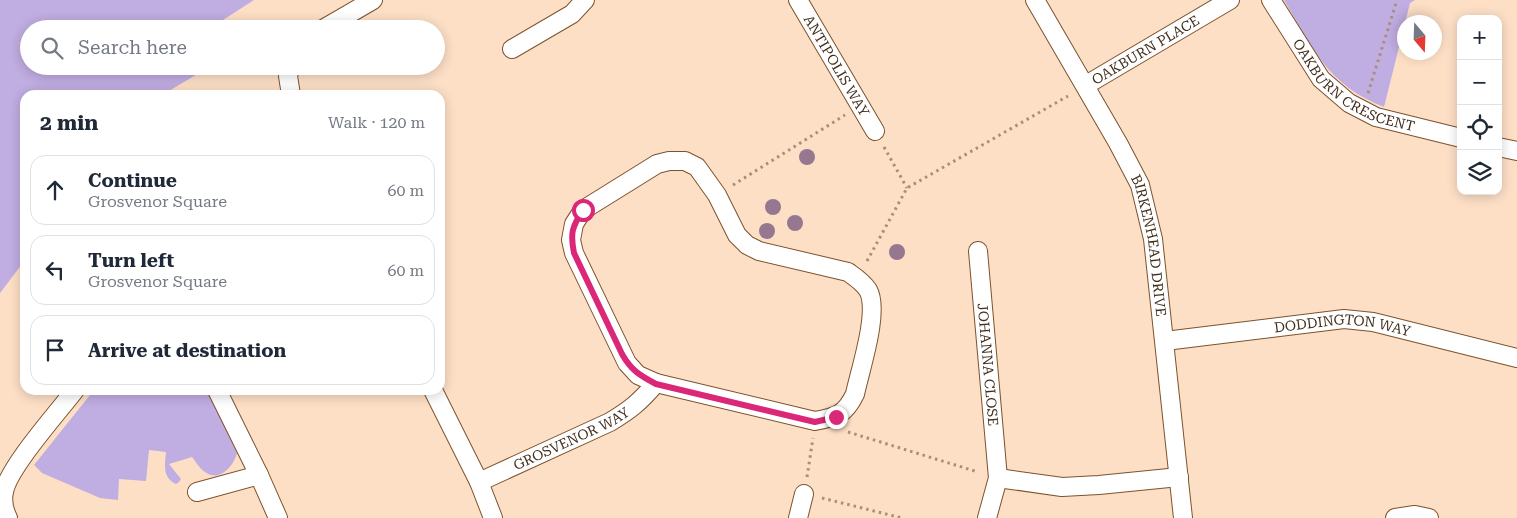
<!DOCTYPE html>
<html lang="en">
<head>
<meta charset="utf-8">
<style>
	body { margin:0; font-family:"Roboto Serif",serif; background:#f2f2f3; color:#1f2937 }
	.controls { position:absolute; right:15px; top:15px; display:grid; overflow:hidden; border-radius:10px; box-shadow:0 2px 12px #0003 }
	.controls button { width:45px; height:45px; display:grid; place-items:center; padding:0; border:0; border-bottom:1px solid #e0e1e3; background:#fff; color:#1f2937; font:25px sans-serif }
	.compass { position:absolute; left:1397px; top:15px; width:45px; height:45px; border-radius:50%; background:#fff; box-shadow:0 2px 12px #0003; rotate:161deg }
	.stop { position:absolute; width:15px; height:15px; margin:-11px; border:4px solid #db2777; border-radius:50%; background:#fff }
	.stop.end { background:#db2777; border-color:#fff; box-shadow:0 1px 5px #0008 }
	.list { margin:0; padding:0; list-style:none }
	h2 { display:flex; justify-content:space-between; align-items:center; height:65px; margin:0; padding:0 20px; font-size:21px }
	h2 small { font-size:16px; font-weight:400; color:#747a83 }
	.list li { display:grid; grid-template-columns:32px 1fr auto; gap:15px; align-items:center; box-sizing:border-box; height:70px; margin:0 10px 10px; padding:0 10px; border:1px solid #e0e1e3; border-radius:15px }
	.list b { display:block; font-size:19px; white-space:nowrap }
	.list p { margin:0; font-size:16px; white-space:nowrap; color:#747a83 }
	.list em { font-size:16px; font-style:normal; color:#747a83 }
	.icon { flex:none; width:28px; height:28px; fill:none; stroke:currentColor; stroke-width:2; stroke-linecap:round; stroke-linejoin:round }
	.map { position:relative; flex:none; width:1517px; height:518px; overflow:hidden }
	.search { position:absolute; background:#fff; box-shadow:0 2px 12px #0003; left:20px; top:20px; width:425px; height:55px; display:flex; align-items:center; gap:12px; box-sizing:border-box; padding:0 18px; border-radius:28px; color:#747a83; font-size:19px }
	.panel { position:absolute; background:#fff; box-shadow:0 2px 12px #0003; left:20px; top:90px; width:425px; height:305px; border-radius:15px }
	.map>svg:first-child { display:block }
	.green { fill:#c0ade1 }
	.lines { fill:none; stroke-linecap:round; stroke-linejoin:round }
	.street-casing { stroke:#7c522c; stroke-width:20 }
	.path { stroke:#a88f79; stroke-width:3; stroke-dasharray:2.5 4; stroke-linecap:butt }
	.street { stroke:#fff; stroke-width:18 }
	.tree { fill:#957790 }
	.route { stroke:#db2777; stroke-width:6 }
	.labels { text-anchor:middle; stroke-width:4.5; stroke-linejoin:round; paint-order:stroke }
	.street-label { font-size:14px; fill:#422f1e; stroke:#faf0e8 }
</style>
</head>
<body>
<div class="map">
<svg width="1517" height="518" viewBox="0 0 1517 518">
	<rect width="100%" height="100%" fill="#fddfc6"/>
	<g class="green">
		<polygon points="0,0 254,0 209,29 29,29 29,66 211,66 162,95 25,95 25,260 0,293"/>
		<path d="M1284 0H1415L1410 3 1384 107C1328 85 1313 49 1284 0Z"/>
		<path d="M94 390H207L237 453C234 466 219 483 205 472 200 469 196 462 192 457L169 464 181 479 179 482 176 484C162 477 165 465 166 452L149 450 146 481 119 479 118 500 100 498 42 473 34 465Z"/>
	</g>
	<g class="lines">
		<defs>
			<g id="street">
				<path id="s1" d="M798 0 875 131"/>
				<path id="s2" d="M1035 0 1118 143 1140 185 1153 239 1183 518"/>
				<path id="s3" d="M1271 0 1321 79 1349 103 1376 117 1461 138"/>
				<polyline points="323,29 373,0"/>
				<polyline points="512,49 572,14 585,0"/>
				<path id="s4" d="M1086 85 1230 0"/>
				<polyline points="291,95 288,76 291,66"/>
				<polyline points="1498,147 1517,151"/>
				<path d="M669 161H685L697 167 717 195 737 235 747 245 759 251 848 272C855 277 863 282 868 290 880 311 860 370 855 394 845 415 836 417 815 421L656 383 638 375 627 363 574 253 571 240 574 224 583 210 657 164Z"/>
				<path id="s5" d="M978 251 998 478 987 518"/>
				<path id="s6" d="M1165 341 1344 319 1373 322 1517 358"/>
				<polyline points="217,390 259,475 278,518"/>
				<polyline points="433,390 479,482 493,518"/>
				<polyline points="998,478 1062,487 1099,485 1179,477"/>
				<path id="s7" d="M479 482 610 422C630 410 640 402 656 383"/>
				<polyline points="197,492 259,475"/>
				<path d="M8 518C4 510 2 501 4 492 8 468 59 411 75 390"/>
				<polyline points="798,518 804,494"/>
				<polyline points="1395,518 1415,515 1429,518"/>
			</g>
		</defs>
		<use href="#street" class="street-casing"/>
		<g class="path">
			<polyline points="1368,93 1397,0"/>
			<polyline points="884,147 907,188"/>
			<polyline points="733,185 845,115"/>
			<polyline points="867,261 907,188 1068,96"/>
			<polyline points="848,432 978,472"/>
			<polyline points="807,477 813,438"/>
			<polyline points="822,498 902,518"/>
		</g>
		<use href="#street" class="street"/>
	</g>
	<g class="tree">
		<circle cx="807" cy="157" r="8"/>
		<circle cx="773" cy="207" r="8"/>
		<circle cx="795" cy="223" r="8"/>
		<circle cx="767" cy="231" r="8"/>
		<circle cx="897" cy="252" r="8"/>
	</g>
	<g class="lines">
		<path class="route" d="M583 210C572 227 570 233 574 253L622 354C631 370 639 375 656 384L815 422 836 417"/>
	</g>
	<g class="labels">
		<g class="street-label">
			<text dy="5" stroke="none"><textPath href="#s4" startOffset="69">OAKBURN PLACE</textPath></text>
			<text dy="5" stroke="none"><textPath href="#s1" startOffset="76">ANTIPOLIS WAY</textPath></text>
			<text dy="5" stroke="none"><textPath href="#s3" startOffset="124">OAKBURN CRESCENT</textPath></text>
			<text dy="5" stroke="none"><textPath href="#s2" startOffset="274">BIRKENHEAD DRIVE</textPath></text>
			<text dy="5" stroke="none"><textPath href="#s6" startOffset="179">DODDINGTON WAY</textPath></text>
			<text dy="5" stroke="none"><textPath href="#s5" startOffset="114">JOHANNA CLOSE</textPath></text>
			<text dy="5" stroke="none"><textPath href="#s7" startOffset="102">GROSVENOR WAY</textPath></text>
		</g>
	</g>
</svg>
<div class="controls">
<button>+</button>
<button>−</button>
<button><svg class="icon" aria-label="locate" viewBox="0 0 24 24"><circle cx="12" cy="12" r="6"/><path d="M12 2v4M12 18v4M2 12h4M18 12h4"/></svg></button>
<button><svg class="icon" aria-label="layers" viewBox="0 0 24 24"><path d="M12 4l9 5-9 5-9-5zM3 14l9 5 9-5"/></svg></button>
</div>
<svg class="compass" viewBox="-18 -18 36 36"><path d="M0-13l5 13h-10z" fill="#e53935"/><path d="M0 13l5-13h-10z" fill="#747a83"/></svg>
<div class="stop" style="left:583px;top:210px"></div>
<div class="stop end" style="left:836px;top:417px"></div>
<div class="search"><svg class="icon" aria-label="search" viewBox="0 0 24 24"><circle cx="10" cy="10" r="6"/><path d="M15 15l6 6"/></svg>Search here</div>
<section class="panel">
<h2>2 min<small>Walk · 120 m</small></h2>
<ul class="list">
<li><svg class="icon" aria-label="ahead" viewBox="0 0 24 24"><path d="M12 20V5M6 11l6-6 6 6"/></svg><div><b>Continue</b><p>Grosvenor Square</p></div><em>60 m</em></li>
<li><svg class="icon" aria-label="left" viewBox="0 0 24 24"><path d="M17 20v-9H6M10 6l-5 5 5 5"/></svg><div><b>Turn left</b><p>Grosvenor Square</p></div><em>60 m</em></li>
<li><svg class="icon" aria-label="arrive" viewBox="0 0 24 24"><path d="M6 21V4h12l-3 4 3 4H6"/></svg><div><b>Arrive at destination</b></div></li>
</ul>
</section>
</div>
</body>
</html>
